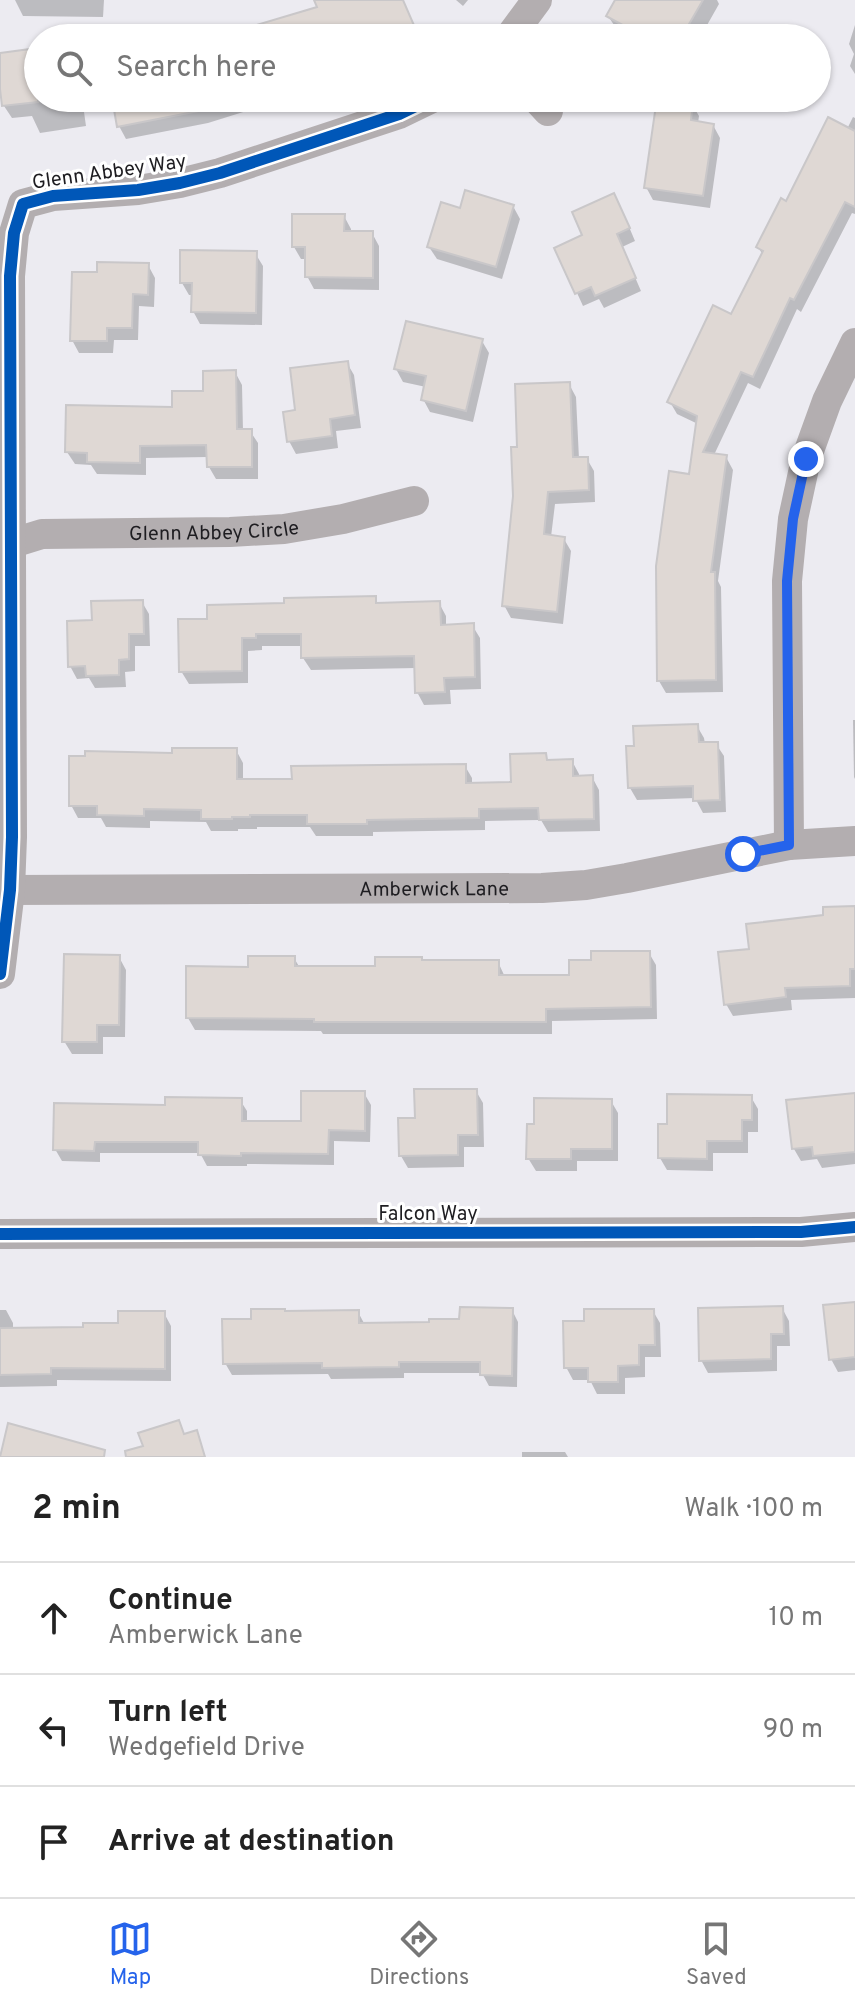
<!DOCTYPE html>
<html lang="en">
<head>
<meta charset="utf-8">
<style>
	body { margin:0; font-family:Overpass,sans-serif; background:#f2f2f2; color:#222 }
	.stop { position:absolute; width:24px; height:24px; margin:-18px; border:6px solid #2563eb; border-radius:50%; background:#fff }
	.stop.end { background:#2563eb; border-color:#fff; box-shadow:0 2px 8px #0008 }
	.list { margin:0; padding:0; list-style:none }
	h2 { display:flex; justify-content:space-between; align-items:center; height:104px; margin:0; padding:0 32px; font-size:34px }
	h2 small { font-size:26px; font-weight:400; color:#767676 }
	.list li { display:grid; grid-template-columns:52px 1fr auto; gap:24px; align-items:center; box-sizing:border-box; height:112px; padding:0 32px; border-top:2px solid #e0e0e0 }
	.list b { display:block; font-size:30px; white-space:nowrap }
	.list p { margin:0; font-size:26px; white-space:nowrap; color:#767676 }
	.list em { font-size:26px; font-style:normal; color:#767676 }
	.icon { flex:none; width:44px; height:44px; fill:none; stroke:currentColor; stroke-width:2; stroke-linecap:round; stroke-linejoin:round }
	.map { position:relative; flex:none; width:855px; height:1457px; overflow:hidden }
	.search { position:absolute; background:#fff; box-shadow:0 2px 6px #0004; left:24px; right:24px; top:24px; height:88px; display:flex; align-items:center; gap:20px; box-sizing:border-box; padding:0 28px; border-radius:44px; color:#767676; font-size:30px }
	.sheet { height:440px; background:#fff }
	nav { display:flex; justify-content:space-around; align-items:center; box-sizing:border-box; height:112px; border-top:2px solid #e0e0e0; background:#fff; font-size:22px; color:#767676 }
	nav a { display:grid; justify-items:center; gap:4px }
	nav .on { color:#2563eb }
	.map>svg:first-child { display:block }
	.shadow { fill:#0003 }
	.building { fill:#dfd8d4; stroke:#c9c7c9; stroke-width:2 }
	.lines { fill:none; stroke-linecap:round; stroke-linejoin:round }
	.minor { stroke:#b3aeb0; stroke-width:30 }
	.cycleway-casing { stroke:#fff; stroke-width:17 }
	.cycleway { stroke:#0057b8; stroke-width:12 }
	.route { stroke:#2563eb; stroke-width:10 }
	.labels { text-anchor:middle; stroke-width:6; stroke-linejoin:round; paint-order:stroke }
	.street-label { font-size:20px; fill:#1e1d21; stroke:#fff }
</style>
</head>
<body>
<div class="map">
<svg width="855" height="1457" viewBox="0 0 855 1457">
	<rect width="100%" height="100%" fill="#ecebf1"/>
	<g class="shadow">
		<polygon points="15,0 104,0 103,17 23,16"/>
		<polygon points="322,0 401,0 420,38 219,38 320,8"/>
		<polygon points="456,0 468,0 463,6"/>
		<polygon points="617,0 717,0 719,4 702,34 698,32 695,38 624,38 626,34 616,28 608,16"/>
		<polygon points="855,25 855,74 850,66 854,54 849,44"/>
		<polygon points="38,50 38,98 82,98 86,126 40,133 32,116 12,118 4,106 0,75 0,55"/>
		<polygon points="114,98 281,98 282,100 208,123 126,139 119,126"/>
		<polygon points="692,104 699,116 698,123 713,125 720,138 710,208 653,200 646,187"/>
		<polygon points="853,117 855,118 855,214 852,213 801,312 797,309 760,389 748,383 714,455 726,457 733,470 718,581 721,587 723,692 666,693 659,681 698,424 677,414 670,402 732,316 763,255 758,247 787,204 847,129"/>
		<polygon points="513,206 520,219 502,279 437,259 429,247 461,210"/>
		<polygon points="621,208 635,241 622,247 641,291 604,308 599,299 583,306 557,249 585,236"/>
		<polygon points="344,216 351,229 351,233 372,233 379,246 379,290 314,289 307,276 307,259 301,259 294,247"/>
		<polygon points="255,253 263,266 262,325 200,324 193,311 193,295 189,295 182,283"/>
		<polygon points="148,265 155,278 154,307 139,306 138,340 114,340 113,353 79,353 72,340 99,274"/>
		<polygon points="482,341 489,353 473,422 430,412 423,399 426,387 403,382 396,369"/>
		<polygon points="347,363 354,375 361,428 336,431 338,448 296,454 289,441 298,412"/>
		<polygon points="235,372 242,385 243,431 250,431 258,443 258,479 216,479 209,467 208,457 146,458 146,475 97,474 91,465 75,464 67,452 174,409 205,393"/>
		<polygon points="569,384 576,397 579,459 587,459 594,471 595,502 555,504 551,537 564,539 571,551 563,624 511,618 504,605 520,448"/>
		<polygon points="374,598 379,605 439,603 446,616 446,626 472,625 480,638 481,689 450,690 451,704 424,705 417,692 416,668 311,670 303,658 303,646 262,646 262,650 248,651 248,683 189,684 181,671 209,621 287,605"/>
		<polygon points="142,602 149,614 150,646 135,646 135,671 125,672 126,687 95,688 89,678 77,679 70,666 94,622"/>
		<polygon points="853,720 855,720 855,779 854,777"/>
		<polygon points="697,726 704,738 705,744 716,744 724,756 726,812 703,813 695,798 637,800 630,788"/>
		<polygon points="236,750 243,763 243,781 294,781 465,766 472,778 472,785 513,784 545,755 549,762 572,761 579,774 579,778 592,777 599,790 600,831 548,832 541,820 485,821 485,830 373,832 373,836 316,836 310,827 257,827 257,829 238,829 238,831 211,831 206,822 150,821 150,828 106,827 101,818 78,818 71,805 174,755"/>
		<polygon points="855,908 855,998 791,1000 792,1010 733,1016 726,1004 751,951 825,917"/>
		<polygon points="649,953 656,965 657,1019 552,1021 552,1034 323,1034 321,1031 195,1030 188,1018 250,969 294,958 300,968 377,968 422,962 498,962 505,977 571,977 593,962"/>
		<polygon points="119,957 126,970 125,1037 103,1037 103,1054 72,1054 64,1041"/>
		<polygon points="476,1091 483,1103 484,1147 464,1147 464,1167 408,1168 401,1156 417,1120"/>
		<polygon points="364,1093 371,1105 370,1142 334,1141 334,1165 247,1164 247,1166 207,1166 200,1153 100,1153 100,1162 62,1161 55,1149 167,1107 240,1100 247,1111 247,1123 303,1123"/>
		<polygon points="855,1095 855,1164 822,1168 817,1159 801,1161 794,1149"/>
		<polygon points="751,1097 758,1109 758,1132 748,1132 748,1153 713,1153 713,1171 667,1170 660,1158 669,1126"/>
		<polygon points="611,1101 618,1113 618,1161 577,1161 577,1171 536,1171 528,1158"/>
		<polygon points="855,1304 855,1370 838,1372 831,1359"/>
		<polygon points="782,1308 789,1321 790,1346 777,1346 777,1371 708,1373 701,1360"/>
		<polygon points="0,1310 6,1310 13,1323 13,1329 85,1329 120,1325 164,1313 171,1326 171,1381 57,1380 57,1386 0,1387"/>
		<polygon points="512,1310 518,1322 517,1387 489,1386 482,1373 404,1373 404,1378 331,1379 328,1374 232,1375 225,1363 253,1321 285,1313 358,1312 365,1325 461,1321"/>
		<polygon points="653,1311 660,1323 661,1357 645,1357 645,1377 625,1378 625,1394 597,1394 590,1380 573,1380 566,1367 586,1323"/>
		<polygon points="522,1452 565,1452 568,1457 522,1457"/>
	</g>
	<g class="building">
		<polygon points="314,0 403,0 416,30 398,38 371,38 367,30 350,38 233,38 233,32 317,7"/>
		<polygon points="615,0 703,0 681,38 622,38 628,28 606,16"/>
		<polygon points="38,48 38,102 2,106 0,89 0,53"/>
		<polygon points="112,98 208,98 209,109 117,127"/>
		<polygon points="657,98 693,102 691,120 714,124 703,196 644,188"/>
		<polygon points="828,117 855,131 855,207 845,202 794,300 790,298 753,377 741,372 703,452 727,455 711,572 715,572 716,680 657,681 656,566 669,471 689,474 697,416 667,402 713,305 731,314 763,251 756,247 781,198 786,201"/>
		<polygon points="465,190 514,205 496,267 427,247 441,202 460,208"/>
		<polygon points="614,193 630,228 617,234 636,278 595,296 591,287 575,294 554,248 582,235 572,212"/>
		<polygon points="292,214 345,214 344,231 373,231 373,278 305,277 305,247 292,247"/>
		<polygon points="180,250 257,251 256,313 191,312 192,283 180,283"/>
		<polygon points="97,262 149,263 148,295 133,294 132,328 107,328 107,341 70,341 72,272 97,272"/>
		<polygon points="406,321 483,339 466,411 421,400 426,376 394,369"/>
		<polygon points="348,361 355,415 330,419 332,436 287,442 283,412 295,410 290,368"/>
		<polygon points="236,370 237,429 252,429 252,467 207,467 206,445 140,446 140,463 87,462 87,453 65,452 66,405 172,407 172,391 203,391 203,371"/>
		<polygon points="570,382 573,457 588,457 589,490 548,492 544,534 565,537 557,612 502,606 513,496 511,447 517,447 515,384"/>
		<polygon points="376,596 376,603 440,601 441,625 474,623 475,677 444,678 445,692 415,693 414,656 301,658 301,634 256,634 256,638 242,638 242,671 179,672 178,619 207,619 207,605 284,603 284,598"/>
		<polygon points="143,600 144,634 129,634 129,659 119,660 119,675 86,676 85,666 68,667 67,621 92,620 91,601"/>
		<polygon points="698,724 699,742 718,742 720,800 693,801 693,786 628,788 626,746 634,746 633,726"/>
		<polygon points="172,748 237,748 237,779 292,779 291,766 466,764 466,783 511,782 510,754 546,753 547,760 573,759 573,776 593,775 594,819 539,820 538,808 479,809 479,818 367,820 367,824 307,824 307,815 250,815 250,817 232,817 232,819 201,819 201,810 144,809 144,816 97,815 97,806 69,806 69,756 85,756 85,751 172,753"/>
		<polygon points="855,906 855,969 850,969 850,986 785,988 786,997 724,1005 718,952 749,949 746,924 823,915 823,907"/>
		<polygon points="591,951 650,951 651,1007 546,1009 546,1022 314,1022 314,1019 186,1018 186,966 248,967 248,956 295,956 295,966 375,966 375,957 422,957 422,960 499,960 499,975 569,975 569,960 591,960"/>
		<polygon points="64,954 120,955 119,1025 97,1025 97,1042 62,1042"/>
		<polygon points="414,1089 477,1089 478,1135 458,1135 458,1155 399,1156 398,1118 415,1118"/>
		<polygon points="301,1091 365,1091 365,1131 329,1130 328,1154 241,1153 241,1156 198,1155 198,1142 95,1142 94,1151 53,1150 54,1103 165,1105 165,1097 242,1098 242,1121 301,1121"/>
		<polygon points="855,1093 855,1152 813,1156 812,1147 792,1149 786,1100"/>
		<polygon points="667,1094 752,1095 752,1120 742,1120 742,1141 707,1141 707,1159 658,1158 658,1124 667,1124"/>
		<polygon points="534,1098 612,1099 612,1149 571,1149 571,1159 526,1159 527,1124 534,1124"/>
		<polygon points="855,1302 855,1357 829,1360 823,1305"/>
		<polygon points="783,1306 784,1334 771,1334 771,1359 699,1361 698,1308"/>
		<polygon points="460,1307 513,1308 512,1376 480,1375 480,1362 399,1362 399,1367 322,1368 322,1363 223,1364 222,1319 251,1319 251,1309 285,1309 285,1311 359,1310 359,1323 429,1322 429,1319 459,1319"/>
		<polygon points="584,1309 654,1309 655,1345 639,1345 639,1365 618,1366 618,1382 588,1382 588,1368 564,1368 563,1321 584,1321"/>
		<polygon points="118,1311 165,1311 165,1369 51,1368 51,1374 0,1375 0,1328 83,1327 83,1323 118,1323"/>
		<polygon points="179,1420 184,1434 197,1430 205,1457 126,1457 125,1451 143,1446 138,1433"/>
		<polygon points="8,1423 105,1450 104,1457 0,1457"/>
	</g>
	<g class="lines">
		<g class="minor">
			<polyline points="509,38 537,0"/>
			<polyline points="536,98 548,111"/>
			<path id="s1" d="M0 547 42 534 230 532 284 529 343 519 414 501"/>
			<polyline points="789,845 787,581 793,519 806,459 827,401 855,343"/>
			<path id="s2" d="M10 890 542 888 586 885 627 878 789 845 855 841"/>
			<polyline points="0,974 10,890 12,837 10,276 14,233 23,204 53,196 138,190 180,183 220,173 399,114 432,98"/>
			<polyline points="0,1234 801,1232 855,1227"/>
		</g>
		<defs>
			<g id="cycleway">
				<polyline points="0,974 10,890 12,837 10,276 14,233 23,204 53,196 138,190 180,183 220,173 399,114 432,98"/>
				<polyline points="0,1234 801,1232 855,1227"/>
			</g>
		</defs>
		<use href="#cycleway" class="cycleway-casing"/>
		<use href="#cycleway" class="cycleway"/>
	</g>
	<g class="lines">
		<polyline class="route" points="743,854 789,845 787,581 793,519 806,459"/>
	</g>
	<g class="labels">
		<g class="street-label">
			<text transform="translate(109 171) rotate(-8)" y="7">Glenn Abbey Way</text>
			<text dy="7" stroke="none"><textPath href="#s1" startOffset="216">Glenn Abbey Circle</textPath></text>
			<text dy="7" stroke="none"><textPath href="#s2" startOffset="424">Amberwick Lane</textPath></text>
			<text x="428" y="1220">Falcon Way</text>
		</g>
	</g>
</svg>
<div class="stop" style="left:743px;top:854px"></div>
<div class="stop end" style="left:806px;top:459px"></div>
<div class="search"><svg class="icon" aria-label="search" viewBox="0 0 24 24"><circle cx="10" cy="10" r="6"/><path d="M15 15l6 6"/></svg>Search here</div>
</div>
<section class="sheet">
<h2>2 min<small>Walk · 100 m</small></h2>
<ul class="list">
<li><svg class="icon" aria-label="ahead" viewBox="0 0 24 24"><path d="M12 20V5M6 11l6-6 6 6"/></svg><div><b>Continue</b><p>Amberwick Lane</p></div><em>10 m</em></li>
<li><svg class="icon" aria-label="left" viewBox="0 0 24 24"><path d="M17 20v-9H6M10 6l-5 5 5 5"/></svg><div><b>Turn left</b><p>Wedgefield Drive</p></div><em>90 m</em></li>
<li><svg class="icon" aria-label="arrive" viewBox="0 0 24 24"><path d="M6 21V4h12l-3 4 3 4H6"/></svg><div><b>Arrive at destination</b></div></li>
</ul>
</section>
<nav>
<a class="on"><svg class="icon" aria-label="map" viewBox="0 0 24 24"><path d="M3 6l6-2 6 2 6-2v14l-6 2-6-2-6 2zM9 4v14M15 6v14"/></svg>Map</a>
<a><svg class="icon" aria-label="directions" viewBox="0 0 24 24"><path d="M12 3l9 9-9 9-9-9zM9 14v-3h6M13 9l2 2-2 2"/></svg>Directions</a>
<a><svg class="icon" aria-label="saved" viewBox="0 0 24 24"><path d="M7 4h10v16l-5-4-5 4z"/></svg>Saved</a>
</nav>
</body>
</html>
